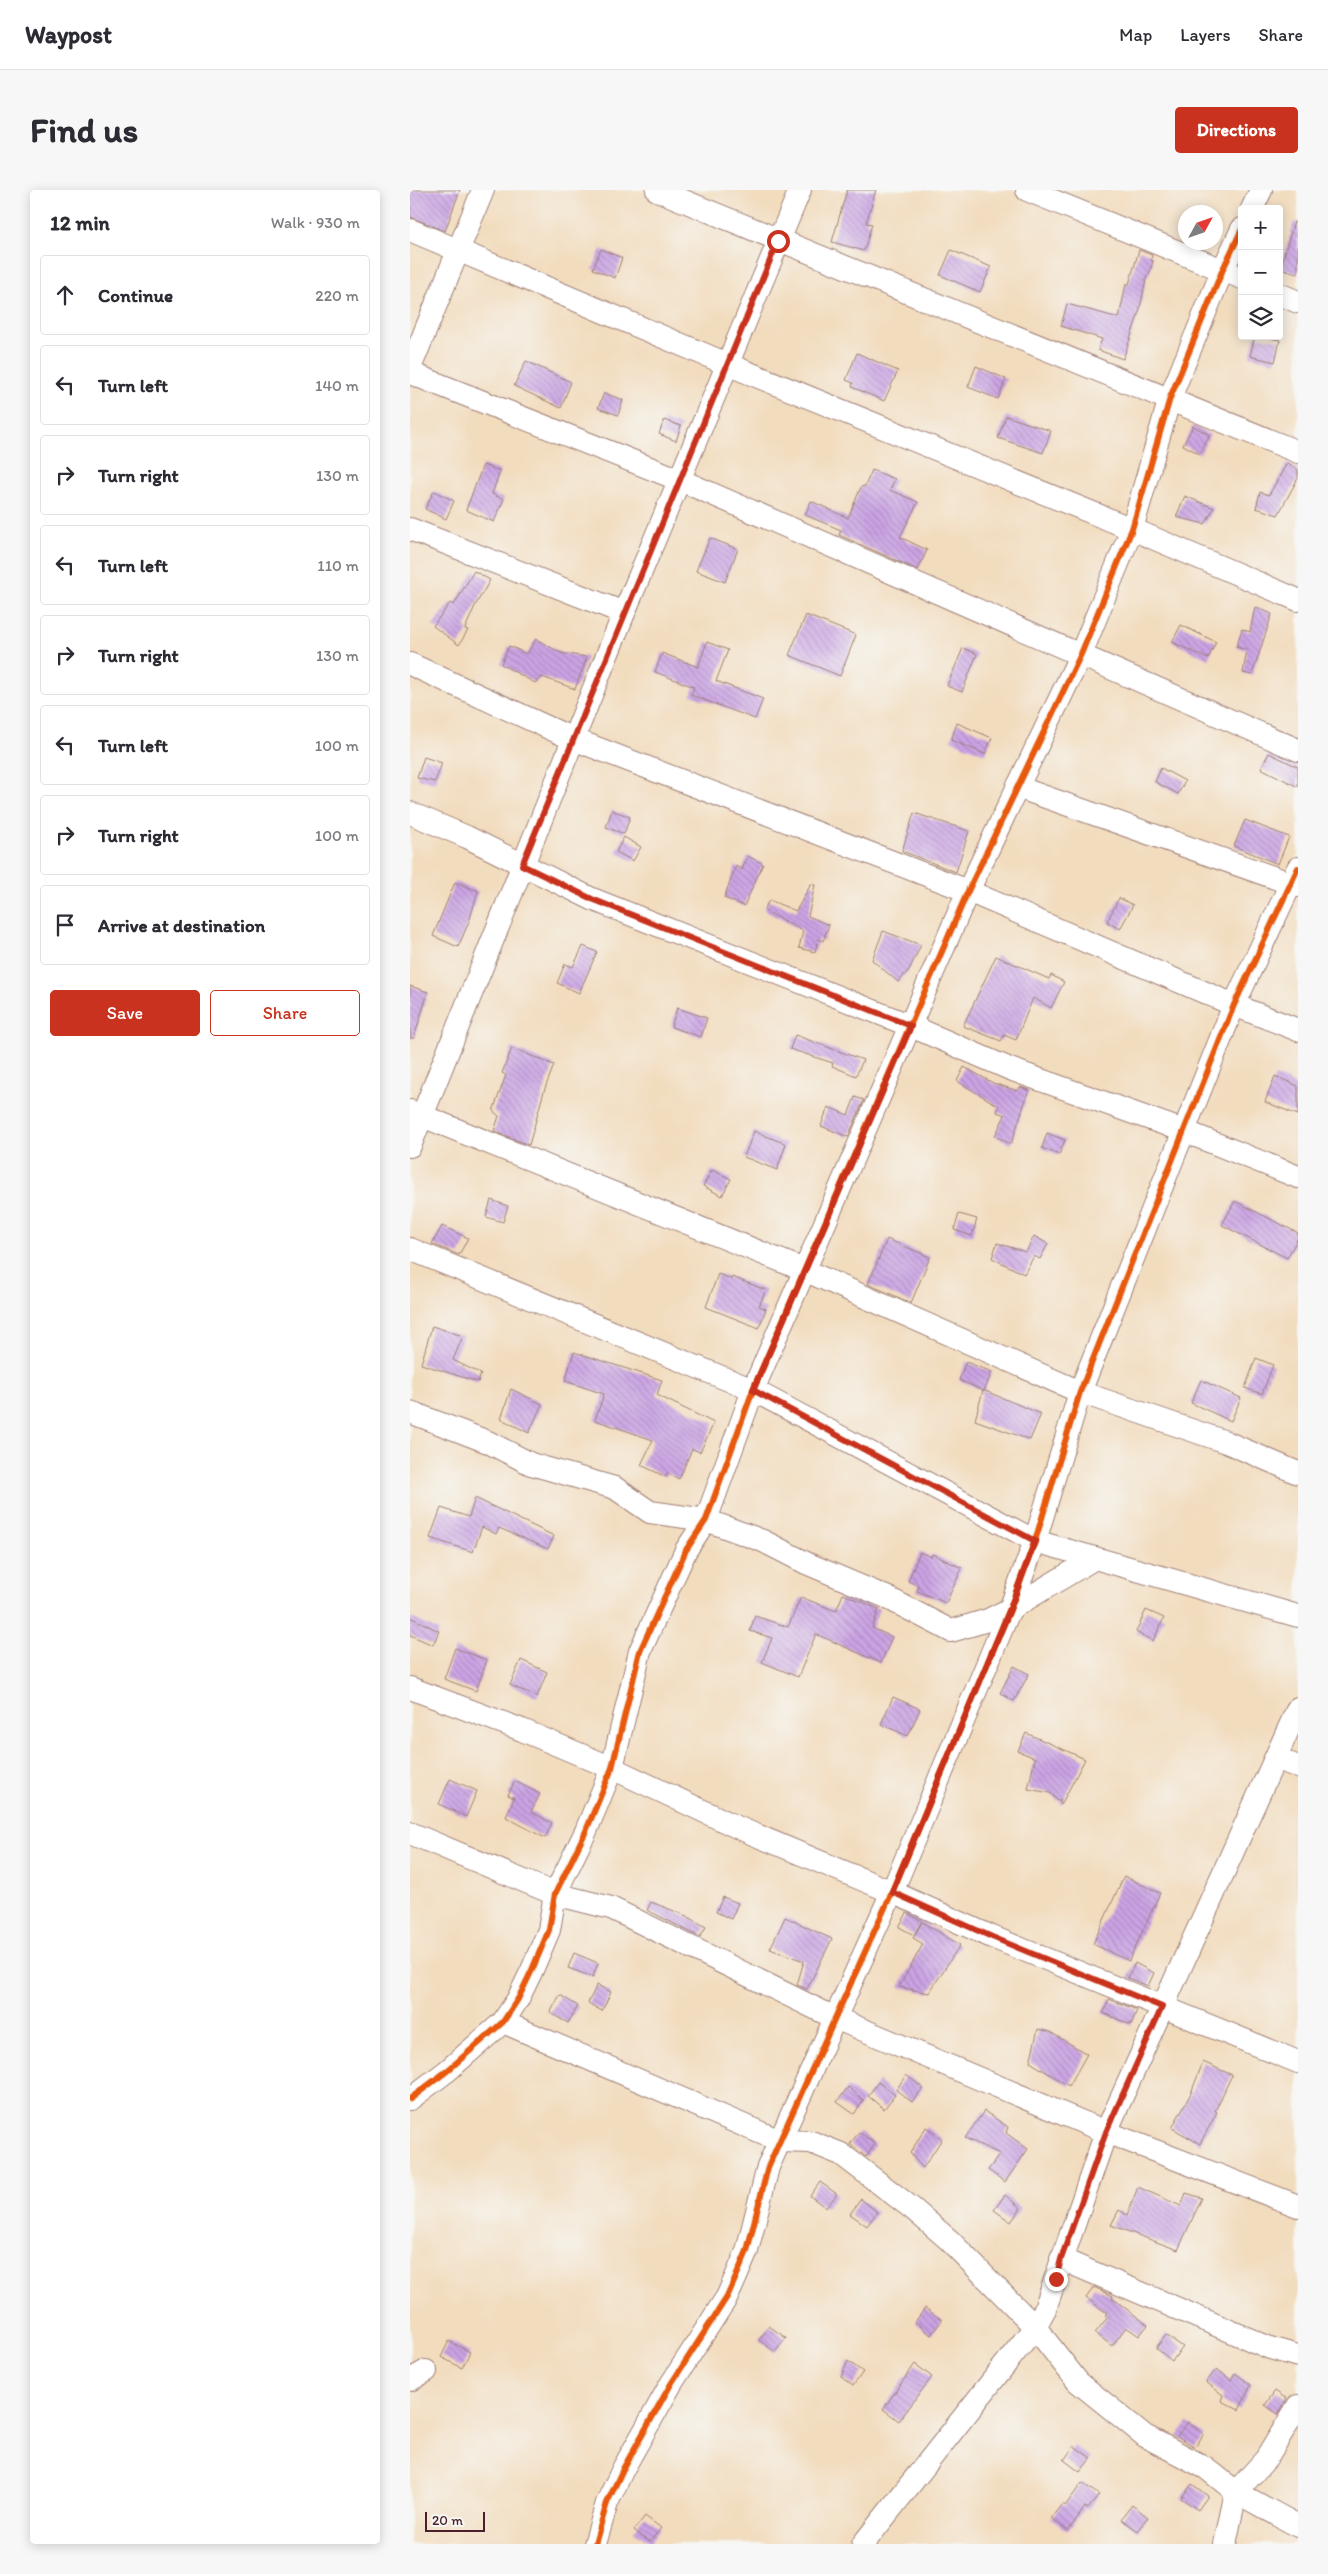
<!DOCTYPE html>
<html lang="en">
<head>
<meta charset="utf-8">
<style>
	body { margin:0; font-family:Itim,sans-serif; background:#f7f7f7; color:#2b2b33 }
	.controls { position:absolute; right:15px; top:15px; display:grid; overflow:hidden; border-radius:5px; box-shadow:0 2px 12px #0003 }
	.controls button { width:45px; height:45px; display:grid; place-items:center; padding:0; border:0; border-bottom:1px solid #e1e1e2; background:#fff; color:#2b2b33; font:25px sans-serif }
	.compass { position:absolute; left:768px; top:15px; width:45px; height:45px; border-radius:50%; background:#fff; box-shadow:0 2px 12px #0003; rotate:50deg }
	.scale { position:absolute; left:15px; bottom:12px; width:60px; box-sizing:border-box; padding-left:5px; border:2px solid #4a1f2b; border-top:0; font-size:14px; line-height:18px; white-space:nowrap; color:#4a1f2b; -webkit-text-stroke:4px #f6f6f2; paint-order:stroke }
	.stop { position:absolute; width:15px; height:15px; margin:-11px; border:4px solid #c8321e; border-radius:50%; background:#fff }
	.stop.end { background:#c8321e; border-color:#fff; box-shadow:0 1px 5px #0008 }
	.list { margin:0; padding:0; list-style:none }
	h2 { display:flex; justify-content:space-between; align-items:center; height:65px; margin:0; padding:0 20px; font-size:21px }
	h2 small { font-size:16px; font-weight:400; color:#7c7c81 }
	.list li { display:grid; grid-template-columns:32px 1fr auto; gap:15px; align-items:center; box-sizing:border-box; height:80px; margin:0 10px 10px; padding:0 10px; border:1px solid #e1e1e2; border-radius:5px }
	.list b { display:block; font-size:19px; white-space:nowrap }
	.list em { font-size:16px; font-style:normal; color:#7c7c81 }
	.actions { display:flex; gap:10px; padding:15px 20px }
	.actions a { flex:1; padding:11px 0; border:1px solid #c8321e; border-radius:5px; text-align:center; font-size:18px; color:#c8321e }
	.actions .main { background:#c8321e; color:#fff }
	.icon { flex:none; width:28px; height:28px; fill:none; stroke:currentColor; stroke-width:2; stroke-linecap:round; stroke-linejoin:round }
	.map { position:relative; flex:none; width:888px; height:2354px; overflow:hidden; border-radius:5px }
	header { display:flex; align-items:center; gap:30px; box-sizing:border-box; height:70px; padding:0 25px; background:#fff; border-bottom:1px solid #e1e1e2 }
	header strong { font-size:24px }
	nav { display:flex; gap:28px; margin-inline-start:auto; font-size:18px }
	.intro { display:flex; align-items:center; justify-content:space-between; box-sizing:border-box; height:120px; padding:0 30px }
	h1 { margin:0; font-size:35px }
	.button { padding:12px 22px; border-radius:5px; background:#c8321e; color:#fff; font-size:18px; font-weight:700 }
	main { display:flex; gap:30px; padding:0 30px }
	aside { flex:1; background:#fff; border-radius:5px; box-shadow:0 2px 12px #0003 }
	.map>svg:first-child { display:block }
	.building { fill:url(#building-back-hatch) }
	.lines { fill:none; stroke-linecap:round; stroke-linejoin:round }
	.minor-casing { stroke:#9e7e74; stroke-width:24 }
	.minor { stroke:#fff; stroke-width:22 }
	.cycleway-casing { stroke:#f6f6f2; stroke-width:9 }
	.cycleway { stroke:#e8590c; stroke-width:6 }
	.route { stroke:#c8321e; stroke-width:6 }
</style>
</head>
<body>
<header>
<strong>Waypost</strong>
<nav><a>Map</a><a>Layers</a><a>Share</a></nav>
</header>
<div class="intro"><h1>Find us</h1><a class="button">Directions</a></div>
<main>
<aside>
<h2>12 min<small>Walk · 930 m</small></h2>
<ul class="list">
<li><svg class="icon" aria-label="ahead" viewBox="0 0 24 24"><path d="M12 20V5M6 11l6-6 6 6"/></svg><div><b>Continue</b></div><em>220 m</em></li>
<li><svg class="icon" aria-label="left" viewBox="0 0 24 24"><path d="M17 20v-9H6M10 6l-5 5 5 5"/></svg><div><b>Turn left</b></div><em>140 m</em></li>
<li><svg class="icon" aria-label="right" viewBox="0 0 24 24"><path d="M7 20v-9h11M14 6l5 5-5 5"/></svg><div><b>Turn right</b></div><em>130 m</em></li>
<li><svg class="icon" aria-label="left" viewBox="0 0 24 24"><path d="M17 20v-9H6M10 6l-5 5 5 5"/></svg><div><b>Turn left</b></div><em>110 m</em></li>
<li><svg class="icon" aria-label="right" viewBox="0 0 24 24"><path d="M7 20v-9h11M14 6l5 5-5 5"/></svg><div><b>Turn right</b></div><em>130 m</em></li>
<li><svg class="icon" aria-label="left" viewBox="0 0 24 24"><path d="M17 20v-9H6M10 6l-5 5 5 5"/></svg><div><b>Turn left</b></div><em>100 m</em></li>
<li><svg class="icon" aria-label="right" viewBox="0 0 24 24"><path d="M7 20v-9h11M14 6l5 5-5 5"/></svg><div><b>Turn right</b></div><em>100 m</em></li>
<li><svg class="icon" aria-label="arrive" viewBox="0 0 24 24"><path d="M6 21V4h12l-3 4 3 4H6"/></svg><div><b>Arrive at destination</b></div></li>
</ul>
<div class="actions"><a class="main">Save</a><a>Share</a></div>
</aside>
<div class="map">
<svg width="888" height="2354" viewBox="0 0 888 2354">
	<defs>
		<pattern id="building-back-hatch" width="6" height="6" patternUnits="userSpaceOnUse" patternTransform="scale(1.25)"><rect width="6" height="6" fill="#cba4e5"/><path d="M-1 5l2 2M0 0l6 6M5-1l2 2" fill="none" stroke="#a785ba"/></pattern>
	</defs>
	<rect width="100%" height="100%" fill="#f6f6f2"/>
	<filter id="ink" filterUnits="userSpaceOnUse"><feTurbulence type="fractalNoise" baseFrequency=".02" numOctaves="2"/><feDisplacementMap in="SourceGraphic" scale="10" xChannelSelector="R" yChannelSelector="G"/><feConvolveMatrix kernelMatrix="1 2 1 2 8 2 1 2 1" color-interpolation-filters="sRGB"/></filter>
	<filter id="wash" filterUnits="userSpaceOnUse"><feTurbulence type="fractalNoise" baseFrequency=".0096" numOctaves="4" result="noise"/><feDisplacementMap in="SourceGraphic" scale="20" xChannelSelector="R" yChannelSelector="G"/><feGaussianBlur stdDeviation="1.12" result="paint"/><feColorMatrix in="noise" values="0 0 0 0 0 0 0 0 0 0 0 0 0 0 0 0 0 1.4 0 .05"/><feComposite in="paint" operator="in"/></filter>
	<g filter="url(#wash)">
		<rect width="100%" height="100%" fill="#f2dcbe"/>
		<g id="blocks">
			<g class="building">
				<polygon points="0,0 50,0 35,41 0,27"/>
				<polygon points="437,0 466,0 456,33 462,34 454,61 422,52"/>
				<polygon points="884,32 888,33 888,84 870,78"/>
				<polygon points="191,59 212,68 205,88 183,79"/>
				<polygon points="541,60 581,77 570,102 530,85"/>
				<polygon points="729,60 742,65 741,70 743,71 739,85 737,85 729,123 713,169 688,160 692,149 651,136 657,114 709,128 716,94 719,94"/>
				<polygon points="845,146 870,150 865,172 840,166"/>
				<polygon points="447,163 488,181 474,211 442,197 443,193 436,190"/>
				<polygon points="116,171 161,192 151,218 104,196"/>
				<polygon points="566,176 596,189 588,209 558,197"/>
				<polygon points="194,203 213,210 208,225 188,218"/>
				<polygon points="596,226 641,241 633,263 588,248"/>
				<polygon points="254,230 271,236 266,251 249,244"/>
				<polygon points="783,236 800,245 790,264 773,255"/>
				<polygon points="877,273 888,280 888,288 868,325 846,318 850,302 859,305"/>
				<polygon points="73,275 90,281 82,304 94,309 84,332 56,320"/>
				<polygon points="462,280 485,289 480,300 508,312 490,347 517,360 508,380 429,345 431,340 395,325 401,311 438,328 451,297 455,296"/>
				<polygon points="24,301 44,311 36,329 15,319"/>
				<polygon points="775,306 804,318 795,334 766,327"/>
				<polygon points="300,348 328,359 315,392 286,381"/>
				<polygon points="64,381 80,390 65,416 55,439 58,440 49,455 23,436 40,413 44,415"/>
				<polygon points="845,417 862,424 842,485 833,483 837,460 826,457 832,439 840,442"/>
				<polygon points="396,425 446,445 430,486 379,465"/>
				<polygon points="771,435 806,452 798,469 762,452"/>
				<polygon points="126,449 151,463 177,467 165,499 132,487 125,493 91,474 99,456 117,464"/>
				<polygon points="297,452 318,460 306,491 353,509 345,529 281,505 284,497 245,482 252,463 288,477"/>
				<polygon points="553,458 567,464 552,502 537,496"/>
				<polygon points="547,533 582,548 575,564 541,550"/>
				<polygon points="859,563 888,577 888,597 851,578"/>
				<polygon points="14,567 32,573 25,592 7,588"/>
				<polygon points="751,578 775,591 768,604 745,592"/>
				<polygon points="202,620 220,627 214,644 196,637"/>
				<polygon points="504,623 559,641 546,682 492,661"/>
				<polygon points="835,630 879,647 868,674 824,656"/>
				<polygon points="214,647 231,657 223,671 206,662"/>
				<polygon points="338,666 353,674 334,716 314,708 326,676 332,680"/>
				<polygon points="45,692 68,701 59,732 48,757 23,746"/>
				<polygon points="401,694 405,695 398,726 419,735 413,751 408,749 405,762 389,758 393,741 354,720 359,710 386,721"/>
				<polygon points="709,708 723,715 710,739 697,732"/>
				<polygon points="473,741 511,755 499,780 488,792 462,770"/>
				<polygon points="173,756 187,762 169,803 147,793 155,774 163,777"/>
				<polygon points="586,766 639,789 641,785 654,792 641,818 623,808 606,850 594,845 591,851 553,836"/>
				<polygon points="0,796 18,802 4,848 0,848"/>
				<polygon points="267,818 297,828 291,847 261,837"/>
				<polygon points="385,845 453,870 446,886 422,876 423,873 380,859"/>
				<polygon points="102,858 144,875 134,901 119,955 84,941 89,926 83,921 96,885 92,883"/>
				<polygon points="554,877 583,893 608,901 610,897 619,900 601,954 585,946 595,925 587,922 589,916 547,891"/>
				<polygon points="865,886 888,896 888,925 855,912"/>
				<polygon points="445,907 454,910 438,947 411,936 418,917 438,925"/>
				<polygon points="344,941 376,954 367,980 334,967"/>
				<polygon points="637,943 655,950 649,965 632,958"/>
				<polygon points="302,980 321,989 312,1006 293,996"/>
				<polygon points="81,1010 98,1016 93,1032 76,1027"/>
				<polygon points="825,1011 888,1043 888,1048 877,1068 812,1035"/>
				<polygon points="549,1024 567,1029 562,1046 544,1040"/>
				<polygon points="32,1036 58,1048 49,1065 22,1054"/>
				<polygon points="624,1046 638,1054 630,1069 624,1066 614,1084 582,1068 587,1053 616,1062"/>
				<polygon points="477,1049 520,1067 501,1113 458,1094"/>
				<polygon points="308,1084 321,1089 322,1087 356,1100 349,1116 356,1119 349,1138 296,1117"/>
				<polygon points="22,1136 53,1146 43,1170 71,1184 68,1192 11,1174"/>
				<polygon points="164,1162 252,1190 247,1205 304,1233 290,1262 282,1259 269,1289 257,1283 256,1287 231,1275 243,1250 185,1230 194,1204 155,1191"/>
				<polygon points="846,1168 863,1175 852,1204 835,1198"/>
				<polygon points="556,1172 582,1182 574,1201 549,1190"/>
				<polygon points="791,1190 831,1208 821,1231 781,1213"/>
				<polygon points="101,1199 132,1214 119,1243 91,1229"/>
				<polygon points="573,1200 631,1224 620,1250 565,1230"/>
				<polygon points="65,1308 144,1346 138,1359 89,1338 86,1344 72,1337 63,1362 20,1348 31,1318 59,1327"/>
				<polygon points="510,1362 521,1367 522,1364 552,1378 536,1413 507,1401 509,1396 498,1391"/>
				<polygon points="433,1404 469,1419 462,1438 482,1447 471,1473 406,1444 388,1487 352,1472 362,1448 340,1441 345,1426 378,1437 391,1407 426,1421"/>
				<polygon points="736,1420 754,1428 743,1451 726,1442"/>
				<polygon points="0,1427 29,1441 23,1455 0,1445"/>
				<polygon points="45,1458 77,1470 66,1501 34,1489"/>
				<polygon points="111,1470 137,1482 127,1507 100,1495"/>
				<polygon points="604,1476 619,1484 604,1511 590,1503"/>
				<polygon points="483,1507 510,1519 498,1546 471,1534"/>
				<polygon points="616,1543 675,1569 651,1615 650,1609 648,1611 640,1603 618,1599 625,1568 608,1561"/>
				<polygon points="40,1589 67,1601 56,1627 29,1614"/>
				<polygon points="105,1591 130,1604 121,1622 142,1633 135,1648 96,1627 104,1608 98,1605"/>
				<polygon points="714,1686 750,1703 719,1771 683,1754"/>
				<polygon points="313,1707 328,1713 321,1729 306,1722"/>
				<polygon points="241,1712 277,1726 296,1737 290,1747 237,1720"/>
				<polygon points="497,1723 512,1731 504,1745 489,1737"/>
				<polygon points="375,1727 422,1749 397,1799 387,1795 394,1771 360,1759"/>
				<polygon points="512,1732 550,1755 519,1803 489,1797 513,1754 503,1748"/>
				<polygon points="164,1763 188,1773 183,1787 158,1778"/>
				<polygon points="725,1773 744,1783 738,1796 718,1788"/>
				<polygon points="187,1795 201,1802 192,1821 178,1813"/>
				<polygon points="150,1805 168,1816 158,1833 140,1823"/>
				<polygon points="699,1809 727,1820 721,1835 693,1823"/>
				<polygon points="628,1839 640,1842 677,1864 659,1896 620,1872"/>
				<polygon points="793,1872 822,1885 805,1921 807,1922 790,1954 762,1938 781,1903"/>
				<polygon points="496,1885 513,1898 502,1912 486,1900"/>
				<polygon points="468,1892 485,1905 474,1919 458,1906"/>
				<polygon points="438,1897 454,1910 444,1924 427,1912"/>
				<polygon points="574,1921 598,1937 596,1943 618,1959 595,1992 578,1980 590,1964 555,1948"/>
				<polygon points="516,1937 532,1949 513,1978 500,1963"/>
				<polygon points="449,1942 465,1954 456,1967 440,1954"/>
				<polygon points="410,1992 427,2004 416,2018 400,2006"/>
				<polygon points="728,1997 771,2016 776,2003 792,2008 768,2060 701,2035 709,2020 717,2025"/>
				<polygon points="595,2005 611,2018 601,2032 584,2020"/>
				<polygon points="451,2009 467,2022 457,2036 440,2024"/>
				<polygon points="684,2097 703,2106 702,2108 738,2135 729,2146 716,2137 702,2156 685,2143 698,2127 695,2125 697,2123 676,2108"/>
				<polygon points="515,2118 532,2130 521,2145 505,2132"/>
				<polygon points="359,2136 376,2148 365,2162 349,2150"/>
				<polygon points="756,2145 773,2157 762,2171 746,2158"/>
				<polygon points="39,2151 60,2162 52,2178 31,2167"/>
				<polygon points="438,2171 453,2182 443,2196 431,2187"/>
				<polygon points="505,2174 522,2187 489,2231 473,2219"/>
				<polygon points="807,2179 821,2190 825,2183 841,2195 829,2220 811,2211 813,2205 796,2192"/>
				<polygon points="865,2201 877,2209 868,2224 855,2215"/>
				<polygon points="778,2232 794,2244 785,2257 767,2246"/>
				<polygon points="664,2256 681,2268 670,2282 654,2270"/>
				<polygon points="672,2293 689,2305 678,2319 675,2317 658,2341 641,2328 652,2314 655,2316"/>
				<polygon points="782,2294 798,2306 788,2320 771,2308"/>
				<polygon points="722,2315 738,2327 728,2341 711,2329"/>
				<polygon points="235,2326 251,2338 240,2352 224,2340"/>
			</g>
		</g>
	</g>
	<g filter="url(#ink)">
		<use href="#blocks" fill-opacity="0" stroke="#9e7e74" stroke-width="1"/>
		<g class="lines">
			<defs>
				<g id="minor">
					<polyline points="247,0 888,262"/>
					<polyline points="617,0 832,88"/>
					<polyline points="842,19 851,0"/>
					<polyline points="0,40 317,174 722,339 888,410"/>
					<polyline points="869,104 888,112"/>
					<polyline points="0,178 73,0"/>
					<polyline points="0,183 270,290 888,560"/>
					<polyline points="0,339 214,423"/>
					<polyline points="0,474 163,549 558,701 824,815 888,840"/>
					<polyline points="607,597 888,696"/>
					<polyline points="0,623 57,647 182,709 501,836 600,879 774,941 888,987"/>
					<polyline points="0,921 394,1080 670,1202 816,1252 888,1283"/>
					<polyline points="0,956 214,423 390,0"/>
					<polyline points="0,1059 343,1200 625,1351 888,1426"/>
					<polyline points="0,1222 78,1252 121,1274 205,1298 240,1322 296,1330 353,1351 396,1373 476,1407 541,1441 578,1430 600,1419 685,1368"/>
					<polyline points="0,1498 112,1540 202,1578 329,1638 482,1702 582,1747 888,1872"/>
					<polyline points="866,1568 888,1577"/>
					<polyline points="0,1643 145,1704 201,1718 425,1828 696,1942 888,2016"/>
					<polyline points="93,1832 370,1951 401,1952 431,1964 503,2019 539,2050 625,2137 668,2192 735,2246 796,2278 826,2302 888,2336"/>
					<polyline points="0,1909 37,1881 93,1832 108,1809 122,1780 139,1740 145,1704 176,1641 202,1578 230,1461 276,1360 296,1330 343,1200 558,701 671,464 722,339 760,208 813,79 832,39"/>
					<polyline points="651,2069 860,2158 888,2166"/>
					<polyline points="0,2190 16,2181"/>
					<polyline points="185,2354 197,2313 213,2279 261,2194 317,2107 326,2087 337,2061 358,1977 482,1702 600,1419 625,1351 670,1202 824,815 888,678"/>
					<polyline points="453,2354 625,2137 635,2119 696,1942 888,1518"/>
					<polyline points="815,2354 826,2302 856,2269 888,2216"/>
				</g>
			</defs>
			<use href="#minor" class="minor-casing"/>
			<use href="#minor" class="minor"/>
			<defs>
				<g id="cycleway">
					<polyline points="0,1909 37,1881 93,1832 108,1809 122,1780 139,1740 145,1704 176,1641 202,1578 230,1461 276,1360 296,1330 343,1200 558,701 671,464 722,339 760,208 813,79 832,39"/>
					<polyline points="185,2354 197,2313 213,2279 261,2194 317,2107 326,2087 337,2061 358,1977 482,1702 600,1419 625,1351 670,1202 824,815 888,678"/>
				</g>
			</defs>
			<use href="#cycleway" class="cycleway-casing"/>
			<use href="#cycleway" class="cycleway"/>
		</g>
	</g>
	<g class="lines" filter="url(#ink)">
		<polyline class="route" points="368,51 112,675 182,709 501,836 343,1200 625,1351 600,1419 482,1702 582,1747 752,1817 696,1942 651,2069 646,2089"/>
	</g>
</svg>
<div class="controls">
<button>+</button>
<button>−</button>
<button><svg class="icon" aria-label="layers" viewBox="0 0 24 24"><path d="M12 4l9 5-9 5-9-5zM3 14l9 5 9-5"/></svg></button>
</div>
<svg class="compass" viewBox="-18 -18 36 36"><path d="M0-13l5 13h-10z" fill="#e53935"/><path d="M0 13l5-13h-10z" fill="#7c7c81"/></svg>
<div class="scale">20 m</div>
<div class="stop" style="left:368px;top:51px"></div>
<div class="stop end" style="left:646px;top:2089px"></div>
</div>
</main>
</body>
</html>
